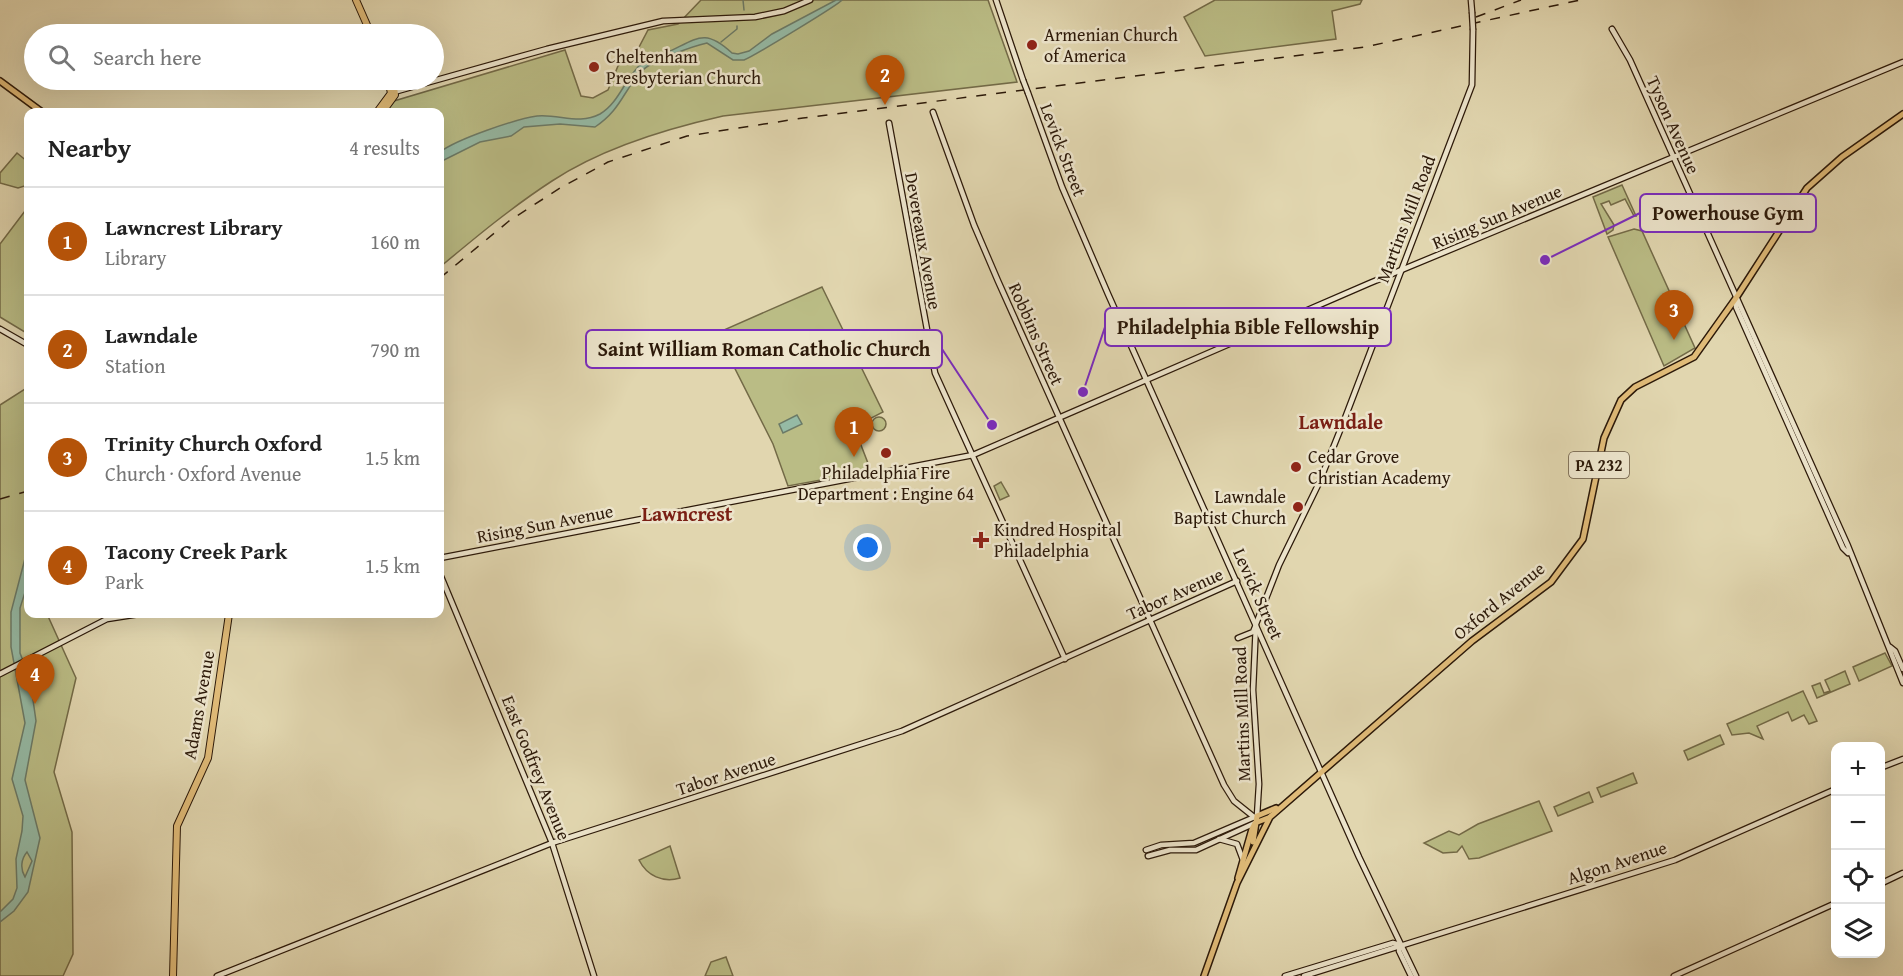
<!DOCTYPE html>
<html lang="en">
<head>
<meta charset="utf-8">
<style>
	body { margin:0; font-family:"Gentium Book Plus",serif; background:#f2f2f2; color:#222 }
	.controls { position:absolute; right:18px; bottom:18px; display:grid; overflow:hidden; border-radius:12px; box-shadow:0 6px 24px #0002 }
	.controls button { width:54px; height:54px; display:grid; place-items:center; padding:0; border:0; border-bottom:2px solid #e0e0e0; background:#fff; color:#222; font:30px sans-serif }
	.you { position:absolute; left:868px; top:548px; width:21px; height:21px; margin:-15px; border:4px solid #fff; border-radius:50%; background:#1a73e8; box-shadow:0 0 0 9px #1a73e833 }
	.badge { display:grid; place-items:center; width:39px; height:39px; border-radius:50%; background:#b45309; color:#fff; font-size:20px; font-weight:700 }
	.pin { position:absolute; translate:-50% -50px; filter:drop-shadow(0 2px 3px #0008) }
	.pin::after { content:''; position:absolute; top:32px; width:21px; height:18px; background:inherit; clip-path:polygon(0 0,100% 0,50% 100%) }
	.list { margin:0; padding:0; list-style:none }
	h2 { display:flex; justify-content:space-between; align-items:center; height:78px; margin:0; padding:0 24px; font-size:26px }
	h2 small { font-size:20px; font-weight:400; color:#767676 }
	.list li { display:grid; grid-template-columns:39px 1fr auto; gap:18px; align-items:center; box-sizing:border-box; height:108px; padding:0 24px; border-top:2px solid #e0e0e0 }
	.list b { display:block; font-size:22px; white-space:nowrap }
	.list p { margin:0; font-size:20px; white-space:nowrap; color:#767676 }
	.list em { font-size:20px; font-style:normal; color:#767676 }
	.icon { flex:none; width:33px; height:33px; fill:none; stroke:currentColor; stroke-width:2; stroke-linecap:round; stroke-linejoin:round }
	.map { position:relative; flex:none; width:1903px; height:976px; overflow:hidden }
	.search { position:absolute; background:#fff; box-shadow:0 6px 24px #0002; left:24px; top:24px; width:420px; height:66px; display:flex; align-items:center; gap:15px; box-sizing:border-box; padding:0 21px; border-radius:33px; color:#767676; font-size:22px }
	.panel { position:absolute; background:#fff; box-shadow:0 6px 24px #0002; left:24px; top:108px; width:420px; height:510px; border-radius:12px }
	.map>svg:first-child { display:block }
	.green { fill:#babc85; stroke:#736a47; stroke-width:1.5 }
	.water { fill:#95baa5; stroke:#6b7a67; stroke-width:1.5; fill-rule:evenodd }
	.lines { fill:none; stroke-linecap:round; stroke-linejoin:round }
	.stream { stroke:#6b7a67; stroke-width:1.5 }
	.secondary-casing { stroke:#2c1909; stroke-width:7 }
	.primary-casing { stroke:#2c1909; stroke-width:8 }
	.highway-casing { stroke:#2c1909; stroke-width:8 }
	.secondary { stroke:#ece4cb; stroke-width:4.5 }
	.primary { stroke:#e0bb78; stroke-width:5 }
	.highway { stroke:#e0bb78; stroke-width:6 }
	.rail { stroke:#2c1909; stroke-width:1.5; stroke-dasharray:10 10; stroke-linecap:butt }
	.secondary-bridge-casing { stroke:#2c1909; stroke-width:7; stroke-linecap:butt }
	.secondary-bridge { stroke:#ece4cb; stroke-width:4.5 }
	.poi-dot { fill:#8f2418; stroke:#ece4cb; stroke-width:2 }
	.labels { text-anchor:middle; stroke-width:5; stroke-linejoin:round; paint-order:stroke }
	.shield { fill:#ece4cb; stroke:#665643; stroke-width:1.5 }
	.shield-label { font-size:16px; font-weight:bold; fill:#2c1909 }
	.poi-label { font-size:18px; fill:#2c1909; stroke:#ece4cb; text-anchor:start }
	.street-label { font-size:18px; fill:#2c1909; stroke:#ece4cb }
	.neighbourhood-label { font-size:20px; font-weight:bold; fill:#7a1f14; stroke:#ece4cb }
	.leader { fill:none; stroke:#7b2cbf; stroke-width:2 }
	.callout-dot { fill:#7b2cbf; stroke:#ece4cb; stroke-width:2 }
	.callout { fill:#ece4cb; stroke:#7b2cbf; stroke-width:2 }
	.callout-label { font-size:20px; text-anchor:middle; font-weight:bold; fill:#2c1909 }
</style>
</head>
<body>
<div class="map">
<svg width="1903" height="976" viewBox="0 0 1903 976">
	<rect width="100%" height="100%" fill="#e1d6af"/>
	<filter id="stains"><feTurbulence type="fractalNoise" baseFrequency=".00333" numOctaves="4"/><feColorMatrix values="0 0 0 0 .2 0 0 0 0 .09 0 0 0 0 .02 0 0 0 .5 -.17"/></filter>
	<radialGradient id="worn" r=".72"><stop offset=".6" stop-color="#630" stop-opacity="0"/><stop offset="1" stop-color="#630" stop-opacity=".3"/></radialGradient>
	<g class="green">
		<path d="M701 0H988L1017 82 723 116C665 129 602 148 552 181 512 207 476 237 440 267V112H385L394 101 565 50 581 96 593 98 608 90 618 66 638 49 648 30 678 24Z"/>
		<polygon points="1215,0 1362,0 1360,4 1332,11 1336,39 1205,56 1184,17"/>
		<polygon points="17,153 28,162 28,185 18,188 0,183 0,173"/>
		<polygon points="1622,185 1636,216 1634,216 1625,199 1611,205 1609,201 1601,204 1614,225 1613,230 1607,234 1593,197"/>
		<polygon points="28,207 28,334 0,317 0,244"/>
		<polygon points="1634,229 1642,231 1695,348 1664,366 1608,237"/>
		<polygon points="822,287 883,412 854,427 871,471 788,486 773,444 717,333"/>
		<polygon points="28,387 28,614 47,614 76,678 54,772 72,832 73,954 63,976 0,976 0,405"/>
		<circle cx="879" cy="424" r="7"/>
		<polygon points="1001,482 1009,496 1000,500 994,486"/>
		<polygon points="1885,653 1892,666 1859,681 1853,667"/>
		<polygon points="1845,671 1850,684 1817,698 1812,686 1820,683 1824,693 1830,691 1825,680"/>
		<polygon points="1803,691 1817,721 1809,724 1804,715 1792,721 1788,712 1757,726 1763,739 1749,733 1732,735 1727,724"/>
		<polygon points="1720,735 1724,744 1688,760 1684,751"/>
		<polygon points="1633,773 1637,783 1601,797 1597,788"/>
		<polygon points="1589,792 1593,802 1558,816 1554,807"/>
		<polygon points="1539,801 1552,831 1479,858 1469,859 1462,846 1457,852 1443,853 1424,843 1449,831 1459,835 1478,824"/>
		<path d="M670 846 680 878C663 883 647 876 639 860Z"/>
		<polygon points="726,957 733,976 705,976 711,962"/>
	</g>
	<g class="water">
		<path d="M836 0H842C838 5 754 56 744 60H733L707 43C693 46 652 61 643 70 623 90 622 109 595 127L560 124 524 127 511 136 480 142 440 162V152C457 139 516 119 537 116 560 114 579 125 600 114 620 102 625 77 643 62 651 55 659 56 668 52 698 38 705 28 732 53L738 54 749 51 772 34Z"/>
		<polygon points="797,415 802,424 783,433 779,424"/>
		<path d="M28 547V583L20 608V653L30 679 36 721 25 780 40 838 28 892 14 911 0 922V912L13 899 17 888 16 859 22 831 23 816 12 779 25 723 11 647V612ZM27 852 32 861 25 877C20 869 21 859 27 852Z"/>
	</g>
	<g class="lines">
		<g class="stream">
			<polyline points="743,0 744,10"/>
			<polyline points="721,42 737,29 737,26"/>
		</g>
		<defs>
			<g id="secondary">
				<polyline points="996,0 1023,80"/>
				<polyline points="1471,0 1472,12"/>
				<polyline points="1612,29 1630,60 1848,546 1903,683"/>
				<polyline points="394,92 547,49 663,21 755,17 784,11 810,0"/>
				<polyline points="1028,93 1062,187 1108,294 1359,857 1416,976"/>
				<polyline points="933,112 974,225 998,281 1224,785 1234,801 1254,817"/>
				<polyline points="889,123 935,373 1065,659"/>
				<polyline points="1736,298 1736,307 1843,548 1848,553"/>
				<polyline points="0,329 28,345"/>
				<polyline points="440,558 973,455 1370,283 1903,62"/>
				<polyline points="440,574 552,843 594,976"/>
				<polyline points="1238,638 1253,632 1255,627"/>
				<polyline points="1890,647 1895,651 1903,669"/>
				<polyline points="0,674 107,619 139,614"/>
				<polyline points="1880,768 1903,759"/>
				<polyline points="1219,839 1237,844 1243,860"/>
				<polyline points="1146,850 1161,845 1194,843 1257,816 1259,784 1253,690 1256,624 1279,565 1319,483 1345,418 1472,85 1473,30"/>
				<polyline points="1148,856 1170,850 1196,850 1255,823"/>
				<polyline points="1880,884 1903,873"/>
				<polyline points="1400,945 1399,951 1411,976"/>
				<polyline points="217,976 552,843 902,731 1237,581"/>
				<polyline points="1285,976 1393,943 1400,945"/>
				<polyline points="1304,976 1675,860 1836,789"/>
				<polyline points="1674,976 1836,903"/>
			</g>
			<g id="primary">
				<polyline points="0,81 42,112"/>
				<polyline points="1253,842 1257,816 1276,808"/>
				<polyline points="1238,878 1252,829 1255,823 1268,818"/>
				<polyline points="1204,976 1237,883 1270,817 1472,641 1551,582 1583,539 1604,438 1621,400 1635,387 1694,357 1736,298 1807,188 1842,157 1903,114"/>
			</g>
			<g id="highway">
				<polyline points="356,0 371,34"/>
				<polyline points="384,110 395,95 393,80"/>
				<polyline points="377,112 391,93 388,80"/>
				<polyline points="173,976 177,826 208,758 229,614"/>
			</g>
		</defs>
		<use href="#secondary" class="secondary-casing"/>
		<use href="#primary" class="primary-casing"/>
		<use href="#highway" class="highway-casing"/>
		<use href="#secondary" class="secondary"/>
		<use href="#primary" class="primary"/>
		<use href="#highway" class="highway"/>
		<g class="rail">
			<polyline points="1476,17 1521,0"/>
			<polyline points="440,278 509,221 560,188 608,162 687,136 803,118 1365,47 1580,0"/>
			<polyline points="0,499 28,491"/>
		</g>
		<defs>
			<g id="secondary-bridge">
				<polyline points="1472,12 1473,30"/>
				<polyline points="1023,80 1028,93"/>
			</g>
		</defs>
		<use href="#secondary-bridge" class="secondary-bridge-casing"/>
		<use href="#secondary-bridge" class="secondary-bridge"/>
	</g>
	<g class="poi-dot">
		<circle cx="1032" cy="45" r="6"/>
		<circle cx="594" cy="67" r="6"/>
		<circle cx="886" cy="453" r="6"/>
		<circle cx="1296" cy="467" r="6"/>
		<circle cx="1298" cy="507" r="6"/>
		<path d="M978 531h6v6h6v6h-6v6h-6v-6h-6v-6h6z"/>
	</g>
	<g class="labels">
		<rect class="shield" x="1569" y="452" width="60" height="26" rx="4.5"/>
		<g class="shield-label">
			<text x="1599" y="471">PA 232</text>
		</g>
		<g class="poi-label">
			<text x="1044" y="41">Armenian Church<tspan x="1044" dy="21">of America</tspan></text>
			<text x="606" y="63">Cheltenham<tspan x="606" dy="21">Presbyterian Church</tspan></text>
			<text x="1308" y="463">Cedar Grove<tspan x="1308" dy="21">Christian Academy</tspan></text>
			<text x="886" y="479" text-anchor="middle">Philadelphia Fire<tspan x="886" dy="21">Department : Engine 64</tspan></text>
			<text x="1286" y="503" text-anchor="end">Lawndale<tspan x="1286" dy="21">Baptist Church</tspan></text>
			<text x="994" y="536">Kindred Hospital<tspan x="994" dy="21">Philadelphia</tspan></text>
		</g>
		<g class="street-label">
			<text transform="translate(1673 125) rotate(66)" y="6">Tyson Avenue</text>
			<text transform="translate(1063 150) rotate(69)" y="6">Levick Street</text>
			<text transform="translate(1497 217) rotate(-23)" y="6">Rising Sun Avenue</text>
			<text transform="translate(1406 219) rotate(-69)" y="6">Martins Mill Road</text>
			<text transform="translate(923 241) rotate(80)" y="6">Devereaux Avenue</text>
			<text transform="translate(1036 334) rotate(66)" y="6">Robbins Street</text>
			<text transform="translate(545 524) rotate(-11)" y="6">Rising Sun Avenue</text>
			<text transform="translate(1175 594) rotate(-24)" y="6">Tabor Avenue</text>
			<text transform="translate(1258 594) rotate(66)" y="6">Levick Street</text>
			<text transform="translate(1499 601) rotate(-39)" y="6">Oxford Avenue</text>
			<text transform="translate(199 705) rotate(-80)" y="6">Adams Avenue</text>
			<text transform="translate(1242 714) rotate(-92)" y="6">Martins Mill Road</text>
			<text transform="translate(536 768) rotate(68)" y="6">East Godfrey Avenue</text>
			<text transform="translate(726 774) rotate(-18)" y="6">Tabor Avenue</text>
			<text transform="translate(1617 863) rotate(-18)" y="6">Algon Avenue</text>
		</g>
		<g class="neighbourhood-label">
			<text x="1341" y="429">Lawndale</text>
			<text x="687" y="521">Lawncrest</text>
		</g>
	</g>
	<path class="leader" d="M1545 260L1640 213M1083 392L1105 327M992 425L942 349"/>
	<g class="callout-dot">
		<circle cx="1545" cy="260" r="6"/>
		<circle cx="1083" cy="392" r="6"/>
		<circle cx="992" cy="425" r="6"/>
	</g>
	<g class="callout">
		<rect x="1640" y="194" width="176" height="38" rx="6"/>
		<rect x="1105" y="308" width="286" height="38" rx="6"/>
		<rect x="586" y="330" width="356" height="38" rx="6"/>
	</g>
	<g class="callout-label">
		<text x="1728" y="220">Powerhouse Gym</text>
		<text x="1248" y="334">Philadelphia Bible Fellowship</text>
		<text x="764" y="356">Saint William Roman Catholic Church</text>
	</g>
	<rect width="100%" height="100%" filter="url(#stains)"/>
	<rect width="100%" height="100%" fill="url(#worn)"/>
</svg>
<div class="controls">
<button>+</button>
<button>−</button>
<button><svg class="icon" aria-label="locate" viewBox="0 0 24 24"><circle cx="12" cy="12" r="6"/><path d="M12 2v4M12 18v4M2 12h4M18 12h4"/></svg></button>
<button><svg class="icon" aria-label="layers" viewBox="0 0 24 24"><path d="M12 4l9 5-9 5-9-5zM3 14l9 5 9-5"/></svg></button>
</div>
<div class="you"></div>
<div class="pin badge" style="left:854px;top:457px">1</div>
<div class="pin badge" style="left:885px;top:105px">2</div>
<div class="pin badge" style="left:1674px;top:340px">3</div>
<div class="pin badge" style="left:35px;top:704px">4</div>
<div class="search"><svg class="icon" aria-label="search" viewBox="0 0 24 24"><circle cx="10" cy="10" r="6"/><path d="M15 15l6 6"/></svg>Search here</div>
<section class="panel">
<h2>Nearby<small>4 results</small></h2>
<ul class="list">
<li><span class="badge">1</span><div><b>Lawncrest Library</b><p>Library</p></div><em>160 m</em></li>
<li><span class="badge">2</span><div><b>Lawndale</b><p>Station</p></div><em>790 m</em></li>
<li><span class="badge">3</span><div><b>Trinity Church Oxford</b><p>Church · Oxford Avenue</p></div><em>1.5 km</em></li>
<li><span class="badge">4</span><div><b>Tacony Creek Park</b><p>Park</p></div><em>1.5 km</em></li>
</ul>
</section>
</div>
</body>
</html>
